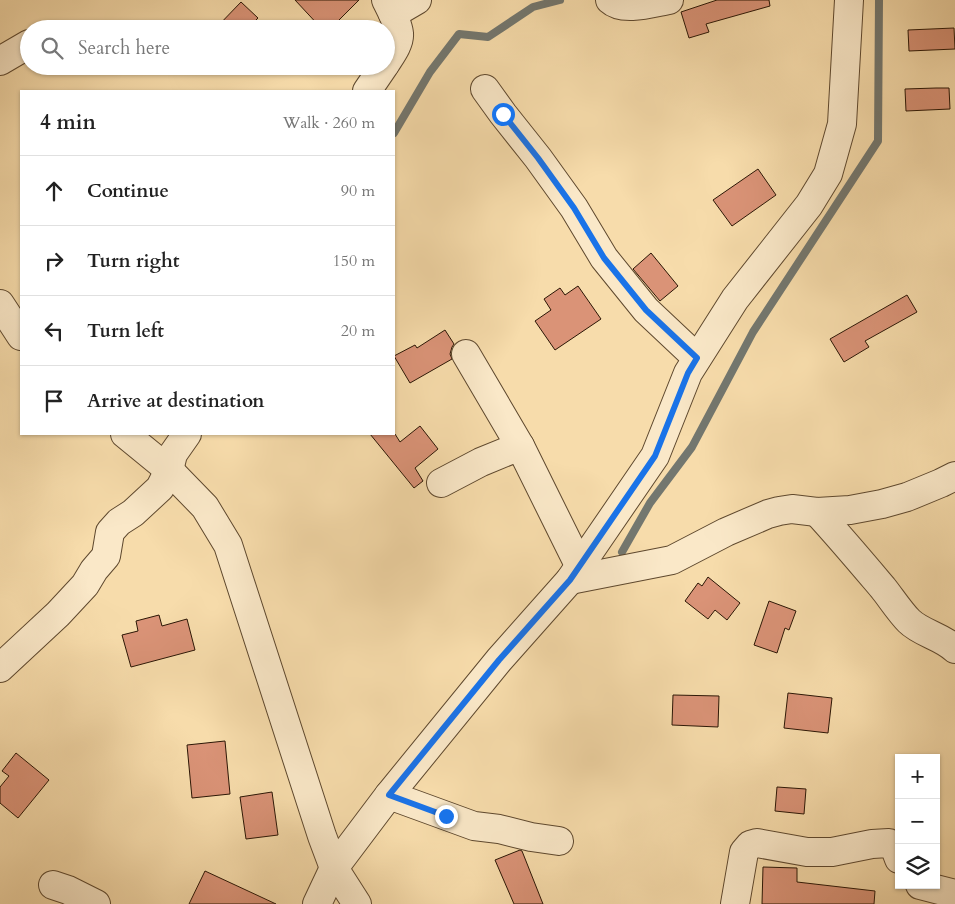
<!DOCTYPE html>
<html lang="en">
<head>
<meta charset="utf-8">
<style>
	body { margin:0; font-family:Cardo,serif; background:#f2f2f2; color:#222 }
	.controls { position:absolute; right:15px; bottom:15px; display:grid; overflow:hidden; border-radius:0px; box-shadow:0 1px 4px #0004 }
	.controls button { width:45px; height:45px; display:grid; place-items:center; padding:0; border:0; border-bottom:1px solid #e0e0e0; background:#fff; color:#222; font:25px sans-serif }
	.stop { position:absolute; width:15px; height:15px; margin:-11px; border:4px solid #1a73e8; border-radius:50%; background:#fff }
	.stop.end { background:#1a73e8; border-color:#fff; box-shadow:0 1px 5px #0008 }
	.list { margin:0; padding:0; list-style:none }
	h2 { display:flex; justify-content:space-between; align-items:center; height:65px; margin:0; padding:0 20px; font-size:21px }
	h2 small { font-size:16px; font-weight:400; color:#767676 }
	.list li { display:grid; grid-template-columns:32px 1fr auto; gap:15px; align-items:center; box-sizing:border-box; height:70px; padding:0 20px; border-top:1px solid #e0e0e0 }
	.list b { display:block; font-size:19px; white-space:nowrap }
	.list em { font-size:16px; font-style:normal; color:#767676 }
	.icon { flex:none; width:28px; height:28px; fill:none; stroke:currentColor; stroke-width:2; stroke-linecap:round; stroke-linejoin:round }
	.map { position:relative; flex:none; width:955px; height:904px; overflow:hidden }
	.search { position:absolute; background:#fff; box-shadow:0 1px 4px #0004; left:20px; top:20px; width:375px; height:55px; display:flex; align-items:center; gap:12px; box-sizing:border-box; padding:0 18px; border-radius:28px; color:#767676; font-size:19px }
	.panel { position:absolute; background:#fff; box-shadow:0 1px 4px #0004; left:20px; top:90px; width:375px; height:345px; border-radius:0px }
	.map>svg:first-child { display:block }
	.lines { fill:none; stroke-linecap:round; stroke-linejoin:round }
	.stream { stroke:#73776f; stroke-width:8 }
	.building { fill:#da9377; stroke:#2b1605 }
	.minor-casing { stroke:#5e482e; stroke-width:30 }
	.minor { stroke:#fae8c8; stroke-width:28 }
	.route { stroke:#1a73e8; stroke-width:6 }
</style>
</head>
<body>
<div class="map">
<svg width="955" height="904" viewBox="0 0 955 904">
	<rect width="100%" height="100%" fill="#f7dcab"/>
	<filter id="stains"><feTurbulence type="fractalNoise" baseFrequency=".004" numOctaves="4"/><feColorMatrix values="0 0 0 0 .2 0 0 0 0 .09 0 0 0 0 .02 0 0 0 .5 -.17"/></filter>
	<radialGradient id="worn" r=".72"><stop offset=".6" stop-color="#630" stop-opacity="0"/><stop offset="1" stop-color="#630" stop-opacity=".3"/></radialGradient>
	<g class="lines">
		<g class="stream">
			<polyline points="394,133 430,72 459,34 488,37 533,7 560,0"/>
			<polyline points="622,552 650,503 692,447 753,332 878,141 879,0"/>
		</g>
	</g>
	<g class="building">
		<polygon points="295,0 359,0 330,29 322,29"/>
		<polygon points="717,0 769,0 770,6 706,24 709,32 689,38 681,12"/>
		<polygon points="241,2 258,18 247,29 215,29"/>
		<polygon points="954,28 955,49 909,51 908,30"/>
		<polygon points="936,88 949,88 950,109 906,111 905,89"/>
		<polygon points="758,169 776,195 732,226 713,200"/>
		<polygon points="651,253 678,286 660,301 633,269"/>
		<polygon points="578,286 601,319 555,350 535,321 551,310 544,299 560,288 565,295"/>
		<polygon points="907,295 917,312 865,341 869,347 844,362 830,339"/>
		<polygon points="445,330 454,344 452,347 450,354 452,359 410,383 394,356 415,345 417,348"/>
		<polygon points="420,426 438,449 415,468 423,481 414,488 370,434 395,434 400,442"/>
		<polygon points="708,577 740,603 727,620 715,610 708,619 685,601 698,583 702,586"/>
		<polygon points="769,601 796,611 789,630 785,628 777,653 754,645"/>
		<polygon points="159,615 162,626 187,619 195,650 131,667 122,635 138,631 136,621"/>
		<polygon points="788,693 832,698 828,733 784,728"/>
		<polygon points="673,695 719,696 718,727 672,725"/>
		<polygon points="225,741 230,794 192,798 187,745"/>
		<polygon points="16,753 49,780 18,818 0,803 0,787 9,776 2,771"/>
		<polygon points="777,787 806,789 804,814 775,811"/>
		<polygon points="272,792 278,835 246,839 240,797"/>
		<polygon points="520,850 522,851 543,904 514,904 495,860"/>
		<polygon points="763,867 797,868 797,882 875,891 874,904 762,904"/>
		<polygon points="205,871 276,904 189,904"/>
	</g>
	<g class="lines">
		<defs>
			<g id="minor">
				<path d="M610 0C623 12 652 3 669 0"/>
				<polyline points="393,14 417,0"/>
				<polyline points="0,61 29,44"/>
				<path d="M386 63C391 55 400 43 399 34 399 25 390 8 386 0"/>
				<polyline points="485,89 503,114 538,158 574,208 604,258 646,310 697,358"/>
				<polyline points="367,91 384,66"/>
				<polyline points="0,304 21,336"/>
				<polyline points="466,354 520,446"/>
				<polyline points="125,434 169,470 205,507 228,545 322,836 334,868 357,904"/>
				<polyline points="441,483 481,462 520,446 580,567"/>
				<path d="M817 512C840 537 861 562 883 588 891 598 900 612 909 621 921 633 941 636 955 649"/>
				<polyline points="570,580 672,560 726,532 768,514 779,511 792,509 817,512 850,510 882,504 907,497 941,483 955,476"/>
				<polyline points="0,668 58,614 85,585 94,570 106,556 110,532 119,522 133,513 160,488 169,470 173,454 187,434"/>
				<polyline points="389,795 474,826 499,829 531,837 559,841"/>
				<polyline points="53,885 68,890 96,904"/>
				<polyline points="920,885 955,894"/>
				<polyline points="317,904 334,868 389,795 499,660 570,580 655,456 688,373 735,299 809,205 828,174 842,124 849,0"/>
				<polyline points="735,904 744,852 750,845 757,843 807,852 832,852 872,844 889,843 893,846 896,851 899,859"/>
			</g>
		</defs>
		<use href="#minor" class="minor-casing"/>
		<use href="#minor" class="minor"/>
	</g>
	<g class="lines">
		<polyline class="route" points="446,816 389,795 499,660 570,580 655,456 688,373 697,358 646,310 604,258 574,208 538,158 503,114"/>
	</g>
	<rect width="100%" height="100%" filter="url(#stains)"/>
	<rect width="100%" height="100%" fill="url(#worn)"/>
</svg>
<div class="controls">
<button>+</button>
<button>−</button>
<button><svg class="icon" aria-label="layers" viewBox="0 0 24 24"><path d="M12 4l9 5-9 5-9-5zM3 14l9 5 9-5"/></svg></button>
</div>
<div class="stop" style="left:503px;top:114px"></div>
<div class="stop end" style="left:446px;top:816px"></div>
<div class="search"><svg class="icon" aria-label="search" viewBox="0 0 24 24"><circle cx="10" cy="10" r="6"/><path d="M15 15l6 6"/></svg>Search here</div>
<section class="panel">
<h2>4 min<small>Walk · 260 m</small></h2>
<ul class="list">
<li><svg class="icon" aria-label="ahead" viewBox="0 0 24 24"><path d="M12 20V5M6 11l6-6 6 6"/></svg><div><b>Continue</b></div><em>90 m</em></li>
<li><svg class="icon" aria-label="right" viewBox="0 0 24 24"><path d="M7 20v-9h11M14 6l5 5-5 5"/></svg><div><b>Turn right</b></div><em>150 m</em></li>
<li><svg class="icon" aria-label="left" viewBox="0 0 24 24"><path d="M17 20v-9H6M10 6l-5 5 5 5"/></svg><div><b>Turn left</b></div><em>20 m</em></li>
<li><svg class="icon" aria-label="arrive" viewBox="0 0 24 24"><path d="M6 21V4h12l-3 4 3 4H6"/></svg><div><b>Arrive at destination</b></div></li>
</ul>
</section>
</div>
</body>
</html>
